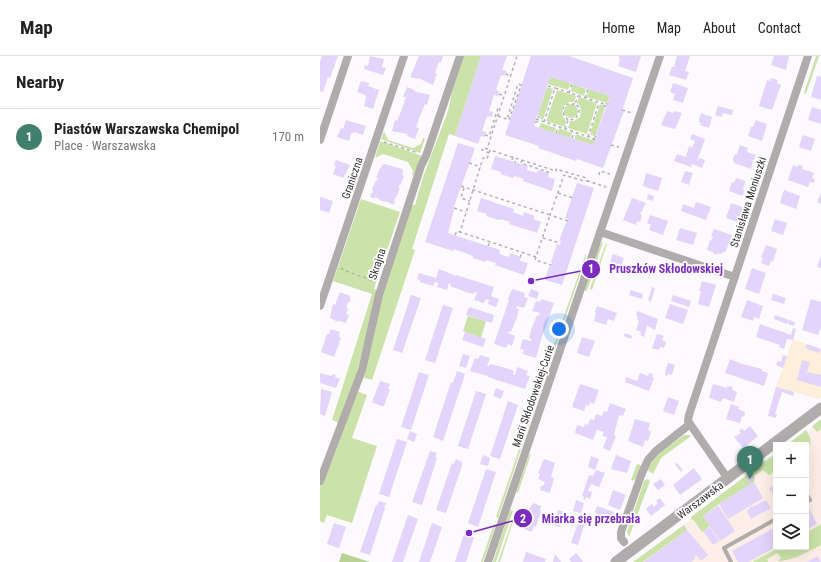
<!DOCTYPE html>
<html lang="en">
<head>
<meta charset="utf-8">
<style>
	body { margin:0; font-family:"Roboto Condensed",sans-serif; background:#f6f6f6; color:#222 }
	.controls { position:absolute; right:12px; bottom:12px; display:grid; overflow:hidden; border-radius:0px; box-shadow:0 4px 16px #0002 }
	.controls button { width:36px; height:36px; display:grid; place-items:center; padding:0; border:0; border-bottom:1px solid #e0e0e0; background:#fff; color:#222; font:20px sans-serif }
	.you { position:absolute; left:239px; top:273px; width:14px; height:14px; margin:-10px; border:3px solid #fff; border-radius:50%; background:#1a73e8; box-shadow:0 0 0 6px #1a73e833 }
	.badge { display:grid; place-items:center; width:26px; height:26px; border-radius:50%; background:#407f6c; color:#fff; font-size:13px; font-weight:700 }
	.pin { position:absolute; translate:-50% -33px; filter:drop-shadow(0 1px 2px #0008) }
	.pin::after { content:''; position:absolute; top:21px; width:14px; height:12px; background:inherit; clip-path:polygon(0 0,100% 0,50% 100%) }
	.list { margin:0; padding:0; list-style:none }
	h2 { display:flex; justify-content:space-between; align-items:center; height:52px; margin:0; padding:0 16px; font-size:17px }
	h2 small { font-size:13px; font-weight:400; color:#767676 }
	.list li { display:grid; grid-template-columns:26px 1fr auto; gap:12px; align-items:center; box-sizing:border-box; height:56px; padding:0 16px; border-top:1px solid #e0e0e0 }
	.list b { display:block; font-size:15px; white-space:nowrap }
	.list p { margin:0; font-size:13px; white-space:nowrap; color:#767676 }
	.list em { font-size:13px; font-style:normal; color:#767676 }
	.icon { flex:none; width:22px; height:22px; fill:none; stroke:currentColor; stroke-width:2; stroke-linecap:round; stroke-linejoin:round }
	.map { position:relative; flex:none; width:501px; height:506px; overflow:hidden }
	header { display:flex; align-items:center; gap:24px; box-sizing:border-box; height:56px; padding:0 20px; background:#fff; border-bottom:1px solid #e0e0e0 }
	header strong { font-size:19px }
	nav { display:flex; gap:22px; margin-inline-start:auto; font-size:14px }
	main { display:flex }
	aside { flex:1; background:#fff }
	.map>svg:first-child { display:block }
	.commercial { fill:#fdefdc }
	.industrial { fill:#fdeee8 }
	.green { fill:#cbe3a8 }
	.forest { fill:#bad394 }
	.building { fill:#e2d4fa; fill-rule:evenodd }
	.lines { fill:none; stroke-linecap:round; stroke-linejoin:round }
	.path { stroke:#b2b0b4; stroke-width:1.5; stroke-dasharray:3 3; stroke-linecap:butt }
	.service { stroke:#b0acac; stroke-width:4 }
	.minor { stroke:#b0acac; stroke-width:8 }
	.tertiary { stroke:#b0acac; stroke-width:11 }
	.labels { text-anchor:middle; stroke-width:3.5; stroke-linejoin:round; paint-order:stroke }
	.street-label { font-size:11px; fill:#302f32; stroke:#fff }
	.leader { fill:none; stroke:#7b2cbf; stroke-width:1.5 }
	.callout-dot { fill:#7b2cbf; stroke:#fff; stroke-width:1.5 }
	.mark-label { font-size:12px; text-anchor:middle; font-weight:bold; fill:#fff }
	.callout-label { font-size:12px; text-anchor:middle; font-weight:bold; fill:#7b2cbf; stroke:#fff; stroke-width:3.5; stroke-linejoin:round; paint-order:stroke }
</style>
</head>
<body>
<header>
<strong>Map</strong>
<nav><a>Home</a><a>Map</a><a>About</a><a>Contact</a></nav>
</header>
<main>
<aside>
<h2>Nearby<small></small></h2>
<ul class="list">
<li><span class="badge">1</span><div><b>Piastów Warszawska Chemipol</b><p>Place · Warszawska</p></div><em>170 m</em></li>
</ul>
</aside>
<div class="map">
<svg width="501" height="506" viewBox="0 0 501 506">
	<rect width="100%" height="100%" fill="#fcfafe"/>
	<polygon class="commercial" points="473,283 501,293 501,341 498,343 456,331"/>
	<polygon class="industrial" points="501,365 501,506 313,506 426,423 426,424 431,420 431,419 454,401 456,402 456,491 486,491 486,389 469,389"/>
	<g class="green">
		<polygon points="144,0 161,0 135,80 129,78 92,193 95,194 52,324 44,322 60,245 90,149 95,149 103,121 128,55 132,36"/>
		<polygon points="496,0 499,0 486,38 484,37"/>
		<polygon points="230,21 251,27 248,34 228,28"/>
		<polygon points="253,28 266,33 264,40 251,35"/>
		<polygon points="227,31 233,33 223,64 220,63 221,60 218,59"/>
		<polygon points="269,33 290,40 287,47 266,41"/>
		<polygon points="237,34 256,40 254,46 248,46 242,52 243,61 246,64 245,71 226,65"/>
		<path d="M259 41 277 47 267 78 248 72 250 65H254L260 61C261 56 262 51 257 47Z"/>
		<circle cx="251" cy="55" r="7"/>
		<polygon points="280,48 285,51 276,78 276,81 270,78"/>
		<polygon points="221,67 236,72 234,77 219,72"/>
		<polygon points="239,72 252,77 250,82 237,78"/>
		<polygon points="64,75 68,84 93,92 101,88 103,82 105,83 100,97 61,83"/>
		<polygon points="256,78 275,85 273,89 254,83"/>
		<polygon points="60,85 102,100 93,120 92,119 93,115 88,106 63,98 55,102"/>
		<polygon points="41,143 80,156 54,233 58,234 37,316 19,367 12,364 52,238 13,225"/>
		<polygon points="282,186 283,186 267,235 264,234 280,189"/>
		<polygon points="286,187 287,188 272,234 270,233"/>
		<polygon points="266,197 266,201 230,307 227,309"/>
		<polygon points="148,260 166,265 161,282 143,275"/>
		<polygon points="223,323 223,327 178,462 176,461"/>
		<polygon points="37,335 47,339 32,382 57,390 32,467 7,459 4,467 0,465 0,431 8,410 11,407 18,389"/>
		<polygon points="501,363 501,373 497,376 492,370"/>
		<path d="M486 374C490 380 494 387 486 392V389H467Z"/>
		<path d="M364 379H370L371 380 341 402 333 418 328 414C334 398 351 389 364 379Z"/>
		<polygon points="211,398 198,437 196,436 209,399"/>
		<polygon points="452,400 456,404 456,415 449,419 443,414 434,420 435,424 434,426 399,448 383,460 390,470 382,476 373,463 371,464 371,461"/>
		<polygon points="317,408 321,409 316,423 312,425 311,424"/>
		<polygon points="327,423 330,425 309,481 307,476 324,425"/>
		<polygon points="190,454 193,455 176,506 173,506"/>
		<polygon points="195,456 196,456 180,506 178,506"/>
		<polygon points="174,468 176,469 163,506 161,506"/>
		<path d="M501 468V489C490 495 469 506 458 505L461 502 458 497 447 503 448 506H432L460 491H486V477Z"/>
		<polygon points="364,469 367,474 323,506 313,506"/>
	</g>
	<polygon class="forest" points="22,497 50,506 19,506"/>
	<g class="building">
		<polygon points="2,0 18,0 10,22 8,21 3,36 0,35 0,6"/>
		<polygon points="50,0 64,3 62,11 66,12 63,19 44,13 45,9 48,10"/>
		<polygon points="99,0 123,0 121,7 119,6 115,17 117,18 113,29 98,22 98,23 90,21"/>
		<polygon points="161,0 187,0 182,14 187,15 185,20 181,19 176,34 179,35 178,40 174,39 169,55 173,56 172,61 167,60 162,75 166,76 165,79 165,81 161,80 158,88 135,80"/>
		<path d="M211 0H249L313 22 302 55H304L283 112 257 103 256 105 218 92 219 90 185 79ZM230 21 290 40 276 78 277 79 273 89 214 70 217 59H218Z"/>
		<polygon points="299,0 321,0 316,16 298,10 300,3 299,2"/>
		<polygon points="357,0 370,0 365,15 369,16 366,24 349,19 352,11 354,11"/>
		<polygon points="454,0 469,0 466,14 451,9"/>
		<polygon points="497,20 501,21 501,44 491,41"/>
		<polygon points="451,22 458,24 457,27 461,29 452,54 439,50 447,24 450,25"/>
		<polygon points="41,25 49,27 48,30 59,34 53,53 44,50 46,42 45,39 37,36"/>
		<polygon points="353,27 368,32 363,47 353,44 355,38 350,36"/>
		<polygon points="87,31 95,34 94,35 110,39 107,49 105,48 100,60 96,71 99,72 95,83 87,80 88,78 72,75 75,64 77,65 82,53 86,41 83,41"/>
		<polygon points="398,50 413,54 412,59 403,57 402,61 395,59"/>
		<polygon points="492,51 501,54 501,68 488,64"/>
		<polygon points="347,55 353,57 354,55 362,57 355,73 341,69"/>
		<polygon points="381,57 392,61 389,72 380,69 381,67 379,66 379,64"/>
		<polygon points="26,64 46,70 43,79 34,76 31,78 29,85 17,81 21,72 23,73"/>
		<polygon points="436,64 447,68 442,85 428,80 431,71 433,71"/>
		<polygon points="372,78 385,83 377,105 378,105 379,102 385,104 382,112 372,108 371,111 354,105 357,98 366,101 369,90 372,92 375,85 370,83"/>
		<polygon points="483,79 495,83 491,95 479,91"/>
		<polygon points="138,87 155,92 133,153 134,154 128,177 180,194 179,198 189,201 190,197 201,201 200,205 208,207 204,219 175,209 176,207 166,204 165,206 153,202 153,200 134,193 133,195 105,186"/>
		<polygon points="420,89 428,92 427,96 436,99 434,104 433,104 431,113 414,107 413,104 414,99 417,98"/>
		<polygon points="175,100 208,110 207,114 217,117 218,114 229,117 228,121 235,123 232,135 203,125 204,123 194,120 193,122 180,118 181,116 171,113"/>
		<polygon points="16,104 30,109 23,122 13,118 16,110 14,109"/>
		<polygon points="65,108 82,113 83,116 82,119 84,120 80,130 79,129 78,132 80,132 76,142 75,142 74,149 65,145 65,146 59,144 59,143 55,141 55,143 50,141 51,137 53,137 53,135 52,134 56,124 57,125 58,122 56,122 60,112 61,112 62,109"/>
		<polygon points="473,109 477,111 478,109 483,110 482,113 494,117 492,122 495,123 494,127 490,126 488,131 468,124"/>
		<polygon points="365,115 373,117 369,129 361,126"/>
		<polygon points="326,117 342,122 338,135 323,130"/>
		<polygon points="416,122 425,125 423,134 424,134 423,140 409,135 412,126 414,127"/>
		<polygon points="257,127 274,132 242,229 225,224 229,210 231,211 231,209 232,207 231,206 237,188 240,189 241,185 239,185 246,166 247,167 248,163 245,162"/>
		<polygon points="464,134 480,140 476,153 460,147"/>
		<polygon points="501,137 501,148 497,146"/>
		<polygon points="328,138 334,140 333,145 327,143"/>
		<polygon points="0,141 13,145 9,157 0,154"/>
		<polygon points="161,142 194,153 193,156 203,160 204,156 215,160 213,163 221,166 217,177 189,168 190,166 180,163 179,164 166,160 167,158 157,155"/>
		<polygon points="312,142 326,147 320,158 322,159 320,166 317,165 316,169 303,164"/>
		<polygon points="376,146 391,151 386,164 361,155 363,148 374,152"/>
		<polygon points="411,147 425,152 420,167 406,162"/>
		<polygon points="330,159 348,165 343,179 329,174 331,169 327,167"/>
		<polygon points="455,163 467,167 463,179 451,175"/>
		<polygon points="360,172 377,177 373,189 356,184"/>
		<polygon points="394,173 412,179 406,195 400,198 397,197 397,199 393,197 393,196 387,194 390,184 391,185 393,181 391,180"/>
		<polygon points="446,189 457,193 453,206 451,205 449,210 441,207 443,202 441,202"/>
		<polygon points="293,198 304,202 300,214 289,210"/>
		<polygon points="501,200 501,212 497,211"/>
		<polygon points="432,212 446,217 439,238 425,233"/>
		<polygon points="119,213 136,220 136,219 174,231 171,240 179,243 176,251 168,248 169,244 166,243 164,247 154,244 157,236 155,236 154,238 146,236 130,230 131,228 129,227 127,234 117,231 118,227 115,226 113,230 100,226 100,224 97,223 99,217 116,222"/>
		<polygon points="209,222 215,224 214,228 208,226"/>
		<polygon points="382,225 396,229 389,251 378,248 381,235 379,235"/>
		<polygon points="332,231 335,232 331,246 328,244"/>
		<polygon points="192,233 205,237 204,241 208,242 204,252 197,250 196,252 199,253 197,261 191,276 189,275 188,277 195,280 192,290 188,288 186,292 174,288 189,244 188,243"/>
		<polygon points="211,233 219,236 217,243 208,240"/>
		<polygon points="311,234 323,238 322,243 309,239"/>
		<polygon points="20,236 30,240 30,246 28,246 26,252 28,253 26,258 29,259 26,267 19,265 18,266 10,262 13,248 15,249"/>
		<polygon points="453,238 466,242 464,248 451,244"/>
		<polygon points="91,239 101,242 82,297 73,294"/>
		<polygon points="353,239 371,245 369,251 351,245"/>
		<polygon points="221,243 234,247 221,284 216,302 203,298 204,294 200,293 203,283 211,285 211,283 209,282 211,274 217,259 219,260 220,257 212,255 216,245 220,246"/>
		<polygon points="491,243 501,246 501,274 500,273 498,279 482,274"/>
		<polygon points="427,244 443,250 439,263 434,261 433,265 421,261"/>
		<polygon points="350,248 368,254 363,268 345,262"/>
		<polygon points="123,249 133,252 115,307 105,304"/>
		<polygon points="277,250 297,257 294,265 288,263 286,269 274,265 276,257 275,256"/>
		<polygon points="149,251 174,259 172,267 146,259"/>
		<polygon points="317,255 338,263 335,274 326,269 327,270 324,281 320,279 321,276 316,274 319,265 317,264 318,260 316,259"/>
		<polygon points="455,259 469,264 467,268 454,263"/>
		<polygon points="469,264 475,266 474,270 468,268"/>
		<polygon points="440,268 471,279 473,272 476,273 473,284 467,283 464,293 459,291 460,289 436,281"/>
		<polygon points="11,273 20,276 19,281 21,282 14,301 1,296 7,278 9,278"/>
		<polygon points="145,276 166,283 163,291 142,284"/>
		<polygon points="305,277 312,280 311,283 304,280"/>
		<polygon points="337,278 344,280 342,284 346,286 344,292 340,291 339,294 332,292"/>
		<polygon points="262,281 275,285 269,301 257,297"/>
		<polygon points="487,288 501,293 499,297 485,292"/>
		<polygon points="143,298 150,300 146,312 139,310"/>
		<polygon points="160,299 170,302 167,310 169,310 170,308 186,312 194,315 193,318 195,319 197,311 208,315 206,319 210,320 205,333 168,321 168,320 150,315 155,302 158,303"/>
		<polygon points="463,299 467,300 463,312 456,309 458,305 461,306"/>
		<polygon points="410,303 422,308 442,313 442,315 448,317 444,330 405,317"/>
		<polygon points="482,304 490,306 487,316 501,319 501,331 477,324"/>
		<polygon points="348,307 355,309 352,319 348,318 347,320 345,319 345,317"/>
		<polygon points="137,315 145,318 123,385 113,381 131,326 133,327"/>
		<polygon points="99,316 109,319 91,374 81,371"/>
		<polygon points="0,317 12,320 13,318 16,319 15,321 20,323 16,332 0,327"/>
		<polygon points="320,317 328,320 329,317 333,318 332,321 334,322 329,335 305,326 306,321 317,325"/>
		<polygon points="60,325 70,328 68,333 70,333 64,350 61,350 52,346"/>
		<polygon points="260,328 279,334 274,348 270,346 269,350 266,349 264,355 252,351"/>
		<polygon points="393,328 407,332 407,330 413,331 412,334 417,336 414,346 403,342 401,346 389,342"/>
		<polygon points="456,331 474,336 473,340 462,336 455,358 457,358 456,362 448,360"/>
		<polygon points="176,332 184,335 181,343 173,340"/>
		<polygon points="1,333 12,336 5,360 0,358"/>
		<polygon points="156,335 166,338 148,393 138,390"/>
		<polygon points="348,341 359,345 354,359 343,355"/>
		<polygon points="188,345 198,349 180,403 170,400"/>
		<polygon points="290,347 306,353 303,360 299,359 294,379 296,380 290,395 283,392 287,381 282,380 284,376 277,374 273,384 255,377 257,369 264,371 265,368 268,369 270,363 274,364 276,358 282,360 284,355 287,356"/>
		<polygon points="411,348 419,351 418,353 425,356 424,361 422,360 420,367 406,363"/>
		<polygon points="315,363 330,367 328,374 331,376 328,385 325,384 323,391 308,385"/>
		<polygon points="430,370 438,380 423,392 414,381 421,377 419,375 422,372 424,375"/>
		<polygon points="90,375 97,378 94,386 87,383"/>
		<polygon points="77,383 87,386 69,441 59,438"/>
		<polygon points="110,395 117,397 115,401 117,402 102,449 92,446"/>
		<polygon points="163,399 170,402 168,410 160,408"/>
		<polygon points="296,399 311,405 307,417 291,413"/>
		<polygon points="271,400 279,403 275,414 268,411"/>
		<polygon points="136,403 142,406 142,410 126,457 116,454 132,407 134,408"/>
		<polygon points="224,403 235,407 231,421 234,422 230,437 220,434 221,430 223,430 225,426 218,423 220,418 218,417"/>
		<polygon points="357,407 363,414 361,416 355,408"/>
		<polygon points="374,412 382,423 360,439 353,429"/>
		<polygon points="166,413 176,416 158,471 148,467"/>
		<polygon points="276,414 285,417 279,431 271,428 268,435 272,436 270,443 266,441 265,444 263,443 264,441 262,440 269,419 273,420"/>
		<polygon points="432,420 434,423 429,427 426,424"/>
		<polygon points="341,423 345,429 338,434 333,428"/>
		<polygon points="434,426 443,442 408,463 399,448"/>
		<polygon points="456,428 456,443 449,432"/>
		<polygon points="293,434 306,439 300,454 288,449"/>
		<polygon points="340,442 345,449 331,460 326,453 332,448 334,451 338,447 336,445"/>
		<polygon points="256,444 264,447 261,457 253,455"/>
		<polygon points="446,444 451,452 431,463 427,455 432,450 433,451"/>
		<polygon points="59,445 66,447 64,451 65,452 50,499 40,496 56,449 57,449"/>
		<polygon points="213,447 221,450 220,454 221,455 216,471 214,470 212,476 204,473 206,462 207,463 210,457 208,456"/>
		<polygon points="277,450 294,456 290,468 276,464 278,458 275,456"/>
		<polygon points="398,450 415,475 400,485 383,460"/>
		<polygon points="489,452 497,468 486,474 486,454"/>
		<polygon points="238,454 248,457 246,465 242,464 240,471 230,468 232,460 236,461"/>
		<polygon points="262,456 270,458 267,467 265,466 258,489 251,487"/>
		<polygon points="88,459 98,463 83,506 72,506"/>
		<polygon points="14,467 26,471 19,492 7,488"/>
		<polygon points="112,467 122,471 110,506 99,506"/>
		<polygon points="390,471 399,485 393,489 383,475"/>
		<polygon points="456,471 456,491 428,506 418,506 412,495"/>
		<polygon points="146,474 153,477 152,481 154,481 146,506 135,506 144,478 145,478"/>
		<polygon points="367,474 388,499 381,505 376,499 374,501 375,503 371,506 324,506"/>
		<polygon points="206,496 226,503 225,506 203,506"/>
		<polygon points="256,497 259,500 263,506 251,506 249,503"/>
		<polygon points="235,498 241,506 233,506"/>
		<polygon points="498,500 501,506 487,506"/>
	</g>
	<g class="lines">
		<g class="path">
			<polyline points="186,18 191,20"/>
			<polyline points="228,30 235,32"/>
			<polyline points="249,37 252,28"/>
			<polyline points="179,38 184,40"/>
			<polyline points="265,42 268,33"/>
			<polyline points="286,50 284,50 285,47 287,48"/>
			<polyline points="302,54 312,57"/>
			<polyline points="178,60 189,64 201,29 198,28 187,63"/>
			<polyline points="216,63 275,83"/>
			<polyline points="248,64 244,59 243,52 247,48 255,48"/>
			<polyline points="215,66 217,66 219,61 217,60"/>
			<polyline points="224,66 235,32 287,49"/>
			<polyline points="245,73 248,64 255,63 259,57 259,51 255,48 258,40"/>
			<polyline points="236,77 238,71"/>
			<polyline points="165,79 169,80 178,52 180,52"/>
			<polyline points="268,81 279,47"/>
			<polyline points="252,82 254,76"/>
			<polyline points="275,84 273,83 274,80 276,81"/>
			<polyline points="64,86 98,97"/>
			<polyline points="291,89 299,91"/>
			<polyline points="169,97 162,94 163,92 167,93 197,0"/>
			<polyline points="193,101 192,104 196,106"/>
			<polyline points="202,104 201,107 228,116 228,117"/>
			<polyline points="149,107 161,111"/>
			<polyline points="279,119 280,115 290,118"/>
			<path d="M141 130 153 134 230 159 216 201 140 176C148 151 155 127 163 102L167 103 170 94 236 115V113L266 122 268 125 286 131"/>
			<polyline points="144,132 141,142 150,145"/>
			<polyline points="238,137 253,142"/>
			<polyline points="134,152 146,156"/>
			<polyline points="248,165 230,159 244,119 264,125 268,125"/>
			<polyline points="135,179 137,175 140,176"/>
			<polyline points="223,182 240,187"/>
			<polyline points="168,190 170,186"/>
			<polyline points="200,201 202,196"/>
			<polyline points="216,201 215,204 231,209"/>
			<polyline points="21,212 26,215 54,225"/>
		</g>
		<g class="service">
			<polyline points="486,437 490,444 486,446"/>
			<polyline points="411,506 404,492 456,463"/>
		</g>
		<g class="minor">
			<polyline points="0,84 28,0"/>
			<polyline points="280,176 415,221"/>
			<polyline points="0,250 84,0"/>
			<polyline points="408,423 370,368 368,365 369,359 488,0"/>
			<polyline points="0,425 42,314 59,239 101,110 106,100 140,0"/>
			<polyline points="304,486 301,482 301,476 322,417 328,404 336,395 370,368"/>
			<polyline points="168,506 340,0"/>
		</g>
		<polyline class="tertiary" points="296,506 501,352"/>
	</g>
	<g class="labels">
		<g class="street-label">
			<text transform="translate(32 122) rotate(-71)" y="4">Graniczna</text>
			<text transform="translate(428 146) rotate(-72)" y="4">Stanisława Moniuszki</text>
			<text transform="translate(57 208) rotate(-72)" y="4">Skrajna</text>
			<text transform="translate(213 340) rotate(-71)" y="4">Marii Skłodowskiej-Curie</text>
			<text transform="translate(380 444) rotate(-37)" y="4">Warszawska</text>
		</g>
	</g>
	<path class="leader" d="M211 225L271 213M149 477L203 462"/>
	<g class="callout-dot">
		<circle cx="211" cy="225" r="4"/>
		<circle cx="149" cy="477" r="4"/>
		<circle cx="271" cy="213" r="10"/>
		<circle cx="203" cy="462" r="10"/>
	</g>
	<g class="mark-label">
		<text x="271" y="217">1</text>
		<text x="203" y="467">2</text>
	</g>
	<g class="callout-label">
		<text x="346" y="217">Pruszków Skłodowskiej</text>
		<text x="271" y="467">Miarka się przebrała</text>
	</g>
</svg>
<div class="controls">
<button>+</button>
<button>−</button>
<button><svg class="icon" aria-label="layers" viewBox="0 0 24 24"><path d="M12 4l9 5-9 5-9-5zM3 14l9 5 9-5"/></svg></button>
</div>
<div class="you"></div>
<div class="pin badge" style="left:430px;top:423px">1</div>
</div>
</main>
</body>
</html>
